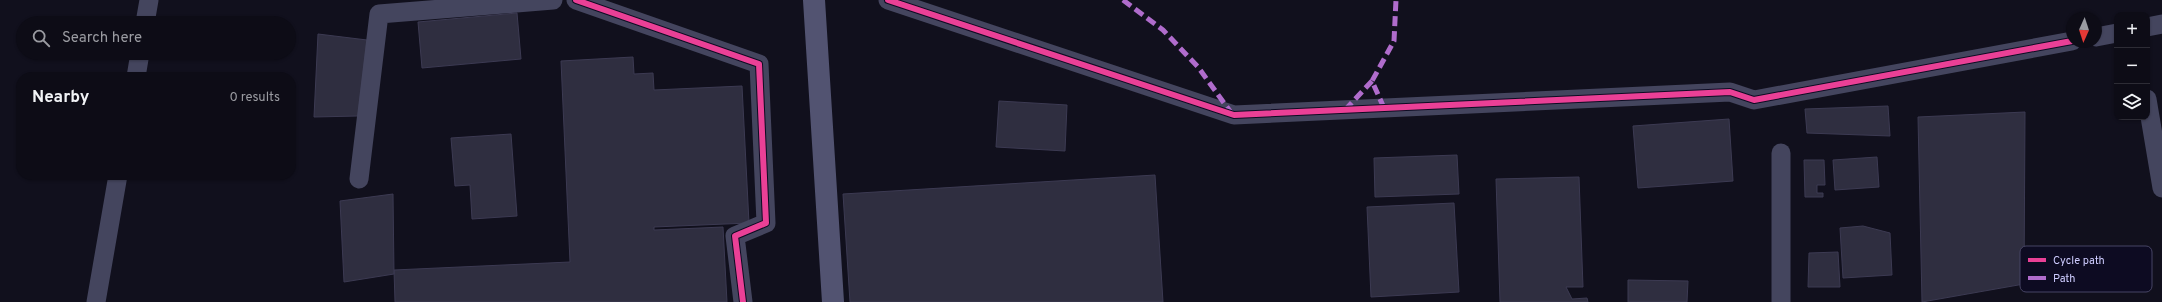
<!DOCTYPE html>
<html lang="en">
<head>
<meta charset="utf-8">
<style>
	body { margin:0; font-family:Overpass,sans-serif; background:#16151f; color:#f1f3f6 }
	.controls { position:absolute; right:12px; top:12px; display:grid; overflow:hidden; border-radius:8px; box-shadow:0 1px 3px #0004 }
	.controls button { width:36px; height:36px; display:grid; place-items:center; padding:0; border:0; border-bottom:1px solid #2d2c35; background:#0d0c16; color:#f1f3f6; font:20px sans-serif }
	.compass { position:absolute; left:2066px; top:12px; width:36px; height:36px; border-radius:50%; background:#0d0c16; box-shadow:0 1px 3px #0004; rotate:183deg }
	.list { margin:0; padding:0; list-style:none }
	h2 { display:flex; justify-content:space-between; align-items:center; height:52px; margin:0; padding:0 16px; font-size:17px }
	h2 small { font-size:13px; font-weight:400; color:#9a9ba1 }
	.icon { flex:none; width:22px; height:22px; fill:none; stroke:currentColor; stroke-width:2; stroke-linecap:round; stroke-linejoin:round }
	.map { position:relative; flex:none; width:2162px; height:302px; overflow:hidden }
	.search { position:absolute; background:#0d0c16; box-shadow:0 1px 3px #0004; left:16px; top:16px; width:280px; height:44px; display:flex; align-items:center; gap:10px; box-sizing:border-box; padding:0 14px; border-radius:22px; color:#9a9ba1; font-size:15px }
	.panel { position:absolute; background:#0d0c16; box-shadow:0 1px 3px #0004; left:16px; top:72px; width:280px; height:108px; border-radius:16px }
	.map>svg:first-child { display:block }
	.building { fill:#2f2e40; stroke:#3c3a52 }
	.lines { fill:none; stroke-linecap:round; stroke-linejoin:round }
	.street { stroke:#44455e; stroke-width:19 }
	.secondary { stroke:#525371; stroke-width:22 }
	.quiet { stroke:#b06ccc; stroke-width:5; stroke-dasharray:10 5; stroke-linecap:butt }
	.cycleway-casing { stroke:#0d0b22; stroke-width:8 }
	.cycleway { stroke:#ea4096; stroke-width:6 }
	.key { fill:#0d0b22; stroke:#474564; stroke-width:1 }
	.key-label { font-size:11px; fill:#ceccff }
</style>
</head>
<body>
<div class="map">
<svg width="2162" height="302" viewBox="0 0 2162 302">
	<rect width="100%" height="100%" fill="#11101d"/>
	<g class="building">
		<polygon points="517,13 521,59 422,68 418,22"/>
		<polygon points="318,34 367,40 358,116 314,117"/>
		<polygon points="633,57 634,74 653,73 654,90 742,86 749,223 654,227 654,230 723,227 727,302 395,302 394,270 570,262 561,61"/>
		<polygon points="999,101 1067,105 1065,151 996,147"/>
		<polygon points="1888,106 1890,136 1807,133 1805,109"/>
		<polygon points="2025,112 2024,284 1922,302 1918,117"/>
		<polygon points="1729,119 1733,181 1638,188 1633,126"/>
		<polygon points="511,134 517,216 472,219 470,185 455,186 451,138"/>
		<polygon points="1457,155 1459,194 1375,197 1374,158"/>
		<polygon points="1877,157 1879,187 1835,190 1833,160"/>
		<polygon points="1804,160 1824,160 1825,185 1817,185 1817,193 1823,193 1823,197 1805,197"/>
		<polygon points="1155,175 1163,302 850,302 843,194"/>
		<polygon points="1579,177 1583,287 1566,287 1572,299 1587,298 1588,302 1500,302 1496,179"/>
		<polygon points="393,194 394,274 344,282 340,201"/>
		<polygon points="1454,203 1459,292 1371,297 1367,207"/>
		<polygon points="1863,226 1890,233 1892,275 1843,278 1840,228"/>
		<polygon points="1838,252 1840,287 1808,287 1809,253"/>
		<polygon points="1628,280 1688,281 1687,302 1628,302"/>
	</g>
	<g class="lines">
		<g class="street">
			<polyline points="576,0 759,64 766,223 735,236 743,302"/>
			<polyline points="888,0 1234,115 1730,92 1754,100 2072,41"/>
			<polyline points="145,23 149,0"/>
			<polyline points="2147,27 2162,24"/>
			<polyline points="2096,37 2117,33"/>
			<polyline points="136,77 140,53"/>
			<polyline points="2147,99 2162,188"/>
			<polyline points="1781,153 1781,302"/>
			<polyline points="359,179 379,14 553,0"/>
			<polyline points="96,302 118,175"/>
		</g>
		<polyline class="secondary" points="814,0 833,302"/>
		<g class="quiet">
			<polyline points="1123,0 1163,30 1198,67 1232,114"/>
			<polyline points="1384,108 1372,81 1394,41 1396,0"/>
			<polyline points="1345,110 1372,81"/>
		</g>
		<defs>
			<g id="cycleway">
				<polyline points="576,0 759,64 766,223 735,236 743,302"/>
				<polyline points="888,0 1234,115 1730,92 1754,100 2072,41"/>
			</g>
		</defs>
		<use href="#cycleway" class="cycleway-casing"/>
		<use href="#cycleway" class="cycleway"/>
	</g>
	<rect x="2020" y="246" width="132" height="46" rx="6" class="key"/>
	<rect x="2028" y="258" width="18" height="4" fill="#ea4096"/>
	<rect x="2028" y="276" width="18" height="4" fill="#b06ccc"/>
	<g class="key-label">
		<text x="2053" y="264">Cycle path</text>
		<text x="2053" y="282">Path</text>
	</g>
</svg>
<div class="controls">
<button>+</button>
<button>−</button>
<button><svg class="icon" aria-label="layers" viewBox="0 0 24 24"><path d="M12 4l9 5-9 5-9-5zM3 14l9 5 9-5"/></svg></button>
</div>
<svg class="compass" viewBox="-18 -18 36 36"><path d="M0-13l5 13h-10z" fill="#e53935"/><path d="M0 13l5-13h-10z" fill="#9a9ba1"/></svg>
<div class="search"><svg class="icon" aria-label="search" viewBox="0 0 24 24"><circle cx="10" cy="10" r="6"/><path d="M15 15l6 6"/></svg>Search here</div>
<section class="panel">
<h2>Nearby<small>0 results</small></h2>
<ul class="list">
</ul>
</section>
</div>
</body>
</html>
